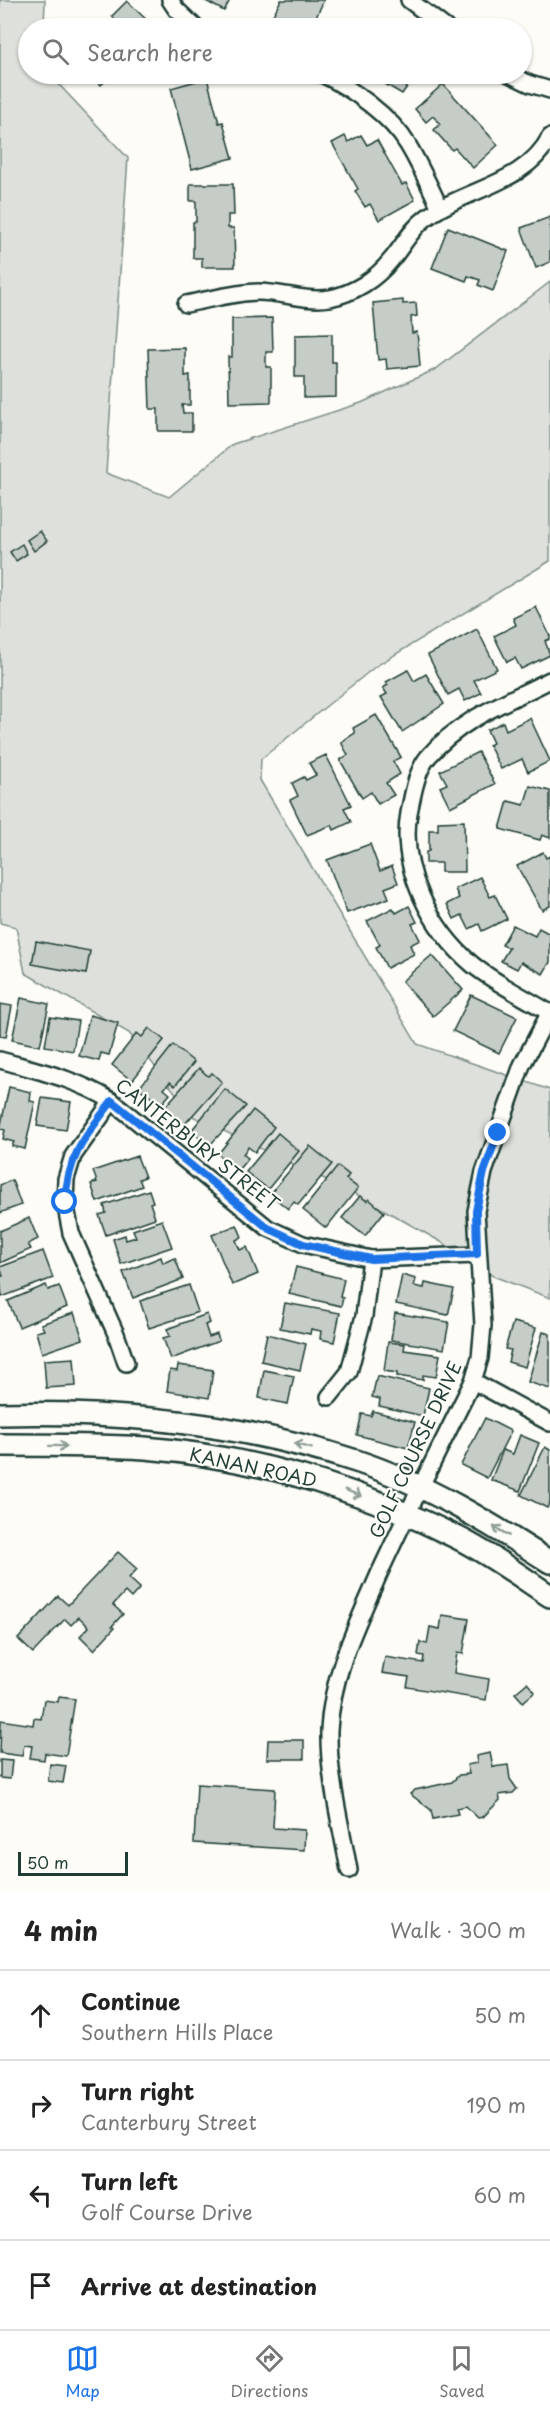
<!DOCTYPE html>
<html lang="en">
<head>
<meta charset="utf-8">
<style>
	body { margin:0; font-family:"Playpen Sans",sans-serif; background:#f6f6f6; color:#222 }
	.scale { position:absolute; left:18px; bottom:15px; width:110px; box-sizing:border-box; padding-left:6px; border:3px solid #1f3d34; border-top:0; font-size:16px; line-height:21px; white-space:nowrap; color:#1f3d34; -webkit-text-stroke:4px #fdfcf7; paint-order:stroke }
	.stop { position:absolute; width:18px; height:18px; margin:-14px; border:4px solid #1a73e8; border-radius:50%; background:#fff }
	.stop.end { background:#1a73e8; border-color:#fff; box-shadow:0 2px 6px #0008 }
	.list { margin:0; padding:0; list-style:none }
	h2 { display:flex; justify-content:space-between; align-items:center; height:78px; margin:0; padding:0 24px; font-size:26px }
	h2 small { font-size:20px; font-weight:400; color:#767676 }
	.list li { display:grid; grid-template-columns:39px 1fr auto; gap:18px; align-items:center; box-sizing:border-box; height:90px; padding:0 24px; border-top:2px solid #e0e0e0 }
	.list b { display:block; font-size:22px; white-space:nowrap }
	.list p { margin:0; font-size:20px; white-space:nowrap; color:#767676 }
	.list em { font-size:20px; font-style:normal; color:#767676 }
	.icon { flex:none; width:33px; height:33px; fill:none; stroke:currentColor; stroke-width:2; stroke-linecap:round; stroke-linejoin:round }
	.map { position:relative; flex:none; width:550px; height:1891px; overflow:hidden }
	.search { position:absolute; background:#fff; box-shadow:0 2px 4px #0004; left:18px; right:18px; top:18px; height:66px; display:flex; align-items:center; gap:15px; box-sizing:border-box; padding:0 21px; border-radius:33px; color:#767676; font-size:22px }
	.sheet { height:438px; background:#fff }
	nav { display:flex; justify-content:space-around; align-items:center; box-sizing:border-box; height:84px; border-top:2px solid #e0e0e0; background:#fff; font-size:16px; color:#767676 }
	nav a { display:grid; justify-items:center; gap:3px }
	nav .on { color:#1a73e8 }
	.map>svg:first-child { display:block }
	.green { fill:#dde0db; stroke:#7e8e88; stroke-width:1.5 }
	.building { fill:#c6cdc7; stroke:#1f3d34; stroke-width:1.5 }
	.lines { fill:none; stroke-linecap:round; stroke-linejoin:round }
	.minor-casing { stroke:#1f3d34; stroke-width:20 }
	.secondary-casing { stroke:#1f3d34; stroke-width:26 }
	.minor { stroke:#fdfcf7; stroke-width:15 }
	.secondary { stroke:#fdfcf7; stroke-width:21 }
	.oneway { stroke:#8e9c96 }
	.route { stroke:#1a73e8; stroke-width:8 }
	.labels { text-anchor:middle; stroke-width:4.5; stroke-linejoin:round; paint-order:stroke }
	.street-label { font-size:18px; fill:#1f3d34; stroke:#fdfcf7 }
</style>
</head>
<body>
<div class="map">
<svg width="550" height="1891" viewBox="0 0 550 1891">
	<rect width="100%" height="100%" fill="#fdfcf7"/>
	<filter id="ink" filterUnits="userSpaceOnUse"><feTurbulence type="fractalNoise" baseFrequency=".0167" numOctaves="2"/><feDisplacementMap in="SourceGraphic" scale="12" xChannelSelector="R" yChannelSelector="G"/><feConvolveMatrix kernelMatrix="1 2 1 2 8 2 1 2 1" color-interpolation-filters="sRGB"/></filter>
	<g filter="url(#ink)">
		<polygon class="green" points="0,0 45,0 44,28 28,28 28,74 49,74 128,158 106,473 169,497 233,444 361,403 436,369 550,282 550,561 376,666 261,759 260,780 417,1044 550,1090 550,1298 493,1276 443,1243 352,1192 194,1117 129,1033 25,973 16,927 0,923"/>
		<g class="building">
			<polygon points="204,0 230,0 224,11"/>
			<polygon points="281,0 324,0 311,28 277,28 279,23 271,19"/>
			<polygon points="127,1 155,28 106,28 115,19 112,16"/>
			<polygon points="354,20 359,23 359,21 370,28 349,28"/>
			<polygon points="81,74 113,74 101,85 91,74 87,79"/>
			<polygon points="368,74 416,74 402,94"/>
			<polygon points="207,78 219,123 223,122 233,158 192,169 171,88"/>
			<polygon points="443,84 498,145 473,168 455,148 452,150 434,130 440,124 433,116 426,122 415,109"/>
			<polygon points="361,135 367,145 377,140 402,185 406,183 415,200 379,220 370,204 365,207 355,191 358,189 332,143 345,136 348,142"/>
			<polygon points="190,184 233,184 234,215 228,215 228,228 234,228 235,267 202,267 202,258 193,258 193,222 196,222 196,201 190,201"/>
			<polygon points="550,217 550,262 536,268 521,228"/>
			<polygon points="448,227 508,251 493,291 478,285 480,280 468,276 466,281 432,268"/>
			<polygon points="403,300 403,304 416,303 417,316 411,317 412,333 417,332 420,366 387,369 386,359 378,360 373,303"/>
			<polygon points="272,318 273,352 266,352 266,367 271,367 271,402 229,403 228,357 232,357 232,319"/>
			<polygon points="332,334 332,362 336,362 336,397 304,398 304,377 295,377 295,335"/>
			<polygon points="185,348 185,376 190,375 190,405 182,405 183,413 192,413 192,431 158,431 158,409 150,409 148,349"/>
			<polygon points="40,531 47,541 34,551 27,540"/>
			<polygon points="22,544 27,554 16,561 10,552"/>
			<polygon points="536,607 550,636 550,639 545,641 550,655 521,669 515,658 507,662 494,636 516,625 513,618"/>
			<polygon points="477,629 497,669 474,680 481,693 465,701 459,689 448,695 428,655"/>
			<polygon points="408,670 414,681 426,674 444,704 402,732 381,697 387,694 383,688 388,685 386,682"/>
			<polygon points="376,715 401,757 393,761 400,774 386,783 394,795 378,804 371,792 362,798 340,760 348,755 341,742 355,733 353,728"/>
			<polygon points="530,718 550,761 528,772 522,759 501,769 489,745 493,743 487,730 503,722 506,730"/>
			<polygon points="478,752 495,784 450,807 440,787 447,784 440,771"/>
			<polygon points="326,755 351,805 344,808 351,822 334,830 332,825 307,835 290,800 298,796 292,783 304,777 306,780 316,775 309,763"/>
			<polygon points="530,786 550,791 550,838 542,835 540,840 500,829 508,801 524,805"/>
			<polygon points="464,821 465,872 441,872 441,863 426,863 426,852 429,851 429,830 438,830 438,822"/>
			<polygon points="370,844 380,871 392,866 398,883 385,888 389,898 347,913 327,860"/>
			<polygon points="543,852 546,858 550,856 550,906 542,910 517,866"/>
			<polygon points="480,877 490,897 495,895 507,919 482,931 479,924 469,929 462,915 454,919 447,904 459,898 455,889"/>
			<polygon points="409,906 417,922 412,924 420,940 410,945 414,954 387,968 376,947 380,945 367,921 393,908 396,913"/>
			<polygon points="513,925 535,936 539,928 550,934 550,962 543,974 521,962 517,969 501,961 509,948 502,945"/>
			<polygon points="36,941 90,951 86,974 32,964"/>
			<polygon points="432,955 463,990 433,1016 402,981"/>
			<polygon points="471,995 517,1017 499,1053 453,1031"/>
			<polygon points="21,998 49,1004 40,1046 12,1040"/>
			<polygon points="0,1004 12,1006 6,1037 0,1036"/>
			<polygon points="90,1015 118,1023 109,1055 101,1053 99,1061 79,1056"/>
			<polygon points="50,1017 78,1021 73,1051 45,1046"/>
			<polygon points="149,1028 164,1040 132,1081 112,1065 137,1033 142,1037"/>
			<polygon points="173,1045 194,1062 175,1086 170,1082 164,1089 170,1094 161,1105 139,1088"/>
			<polygon points="199,1068 208,1076 212,1073 222,1082 184,1125 164,1108"/>
			<polygon points="9,1087 31,1092 30,1101 35,1102 25,1149 12,1146 14,1142 3,1139 5,1130 0,1129"/>
			<polygon points="225,1089 246,1106 209,1146 191,1131"/>
			<polygon points="42,1098 71,1102 66,1130 37,1126"/>
			<polygon points="253,1110 274,1127 255,1152 248,1147 243,1154 248,1158 238,1170 218,1154"/>
			<polygon points="278,1133 299,1151 268,1189 246,1172"/>
			<polygon points="310,1146 332,1164 298,1205 294,1202 288,1209 270,1194"/>
			<polygon points="137,1156 145,1177 139,1179 142,1186 97,1202 91,1184 97,1182 93,1171"/>
			<polygon points="338,1166 349,1175 346,1179 358,1188 326,1228 303,1210"/>
			<polygon points="12,1180 21,1205 0,1213 0,1185"/>
			<polygon points="149,1190 153,1202 150,1203 155,1218 106,1235 99,1215 106,1213 104,1205"/>
			<polygon points="360,1196 367,1201 369,1199 384,1212 365,1236 342,1218"/>
			<polygon points="29,1218 38,1239 28,1244 31,1249 0,1263 0,1231"/>
			<polygon points="162,1220 172,1247 121,1264 113,1239 125,1235 126,1240 136,1237 133,1230"/>
			<polygon points="237,1225 242,1237 236,1240 240,1250 247,1247 258,1274 232,1285 212,1235"/>
			<polygon points="43,1251 53,1278 2,1297 0,1277 3,1276 0,1267"/>
			<polygon points="161,1257 163,1263 175,1258 183,1279 133,1298 123,1272"/>
			<polygon points="296,1267 344,1279 340,1297 343,1298 341,1306 289,1294"/>
			<polygon points="402,1275 416,1279 414,1286 424,1288 425,1283 454,1289 448,1315 396,1304"/>
			<polygon points="46,1285 48,1290 59,1286 67,1307 19,1327 8,1301"/>
			<polygon points="189,1285 198,1312 149,1328 140,1301"/>
			<polygon points="285,1303 340,1313 334,1342 320,1339 321,1331 311,1329 310,1334 280,1328"/>
			<polygon points="74,1313 83,1339 42,1353 36,1332 44,1330 41,1324"/>
			<polygon points="395,1313 449,1322 444,1349 391,1340"/>
			<polygon points="207,1314 210,1323 205,1325 209,1337 217,1334 219,1341 171,1359 163,1338 170,1336 167,1329"/>
			<polygon points="513,1322 536,1328 525,1367 508,1362 511,1350 505,1349"/>
			<polygon points="543,1332 550,1334 550,1389 528,1382"/>
			<polygon points="267,1334 306,1344 300,1370 261,1361"/>
			<polygon points="388,1342 405,1344 404,1350 440,1355 436,1377 423,1375 423,1380 397,1376 397,1373 384,1371"/>
			<polygon points="74,1358 76,1386 46,1388 44,1360"/>
			<polygon points="178,1365 213,1370 209,1398 167,1391 170,1370 177,1371"/>
			<polygon points="264,1370 294,1376 288,1404 259,1398"/>
			<polygon points="377,1376 429,1388 423,1416 379,1406 380,1399 372,1397"/>
			<polygon points="373,1411 415,1422 408,1448 357,1435 362,1414 371,1416"/>
			<polygon points="485,1418 511,1431 487,1478 461,1465"/>
			<polygon points="520,1435 539,1443 520,1491 491,1480 503,1450 513,1454"/>
			<polygon points="545,1447 550,1450 550,1502 547,1508 521,1495"/>
			<polygon points="118,1552 137,1569 129,1578 140,1588 131,1598 125,1592 113,1605 123,1614 112,1626 114,1628 94,1650 80,1636 89,1627 79,1617 71,1625 65,1619 33,1653 18,1639 58,1596 68,1605"/>
			<polygon points="442,1615 469,1619 463,1654 457,1653 454,1673 489,1679 486,1700 407,1687 409,1677 382,1673 385,1657 423,1663 424,1656 418,1655 420,1642 427,1644 430,1627 440,1629"/>
			<polygon points="527,1683 535,1692 523,1702 515,1693"/>
			<polygon points="59,1697 75,1699 66,1756 45,1753 44,1760 30,1758 32,1746 24,1745 22,1756 0,1753 1,1720 33,1725 34,1718 41,1719 44,1700 58,1702"/>
			<polygon points="268,1740 304,1740 304,1759 267,1759"/>
			<polygon points="490,1753 493,1767 508,1765 510,1779 517,1789 513,1793 499,1795 500,1800 483,1817 478,1818 466,1806 456,1808 458,1814 433,1819 431,1810 410,1794 415,1790 452,1782 459,1775 469,1774 467,1765 477,1763 476,1756"/>
			<polygon points="0,1760 12,1761 10,1779 0,1778"/>
			<polygon points="50,1764 66,1766 63,1783 48,1781"/>
			<polygon points="197,1784 275,1789 273,1828 305,1830 304,1850 194,1843"/>
		</g>
		<g class="lines">
			<defs>
				<g id="minor">
					<polyline points="170,0 176,9 196,28"/>
					<polyline points="409,0 446,28"/>
					<path d="M322 74C351 88 391 116 408 145 420 165 430 187 440 208"/>
					<polyline points="509,74 530,84 550,90"/>
					<path d="M186 304C208 300 236 292 258 292 282 292 305 302 330 298 354 293 376 279 391 260 403 246 411 229 426 218 465 188 525 185 550 137"/>
					<path d="M550 680C507 702 460 719 428 757 416 772 413 794 409 813 399 868 431 930 473 965 495 983 526 998 550 1013"/>
					<path d="M0 1060C39 1071 77 1079 112 1101L268 1228 303 1244 371 1259 477 1255"/>
					<polyline points="112,1101 73,1156 66,1179 65,1202 71,1233 116,1334 126,1363"/>
					<polyline points="473,1381 550,1423"/>
					<polyline points="329,1397 349,1372 364,1316 371,1259"/>
					<path d="M349 1870C341 1825 328 1776 329 1730 332 1673 357 1625 379 1574 409 1509 441 1445 473 1381L480 1358 483 1325 476 1211 484 1172 522 1065 550 1012"/>
				</g>
				<g id="secondary">
					<path d="M0 1414C119 1411 243 1424 356 1461 426 1484 489 1523 550 1562"/>
					<path d="M0 1445C48 1445 97 1445 145 1448 255 1457 360 1489 458 1538 490 1554 520 1576 550 1596"/>
				</g>
			</defs>
			<use href="#minor" class="minor-casing"/>
			<use href="#secondary" class="secondary-casing"/>
			<use href="#minor" class="minor"/>
			<use href="#secondary" class="secondary"/>
		</g>
		<defs><path id="oneway-shaft" d="M-6 0H5M1.5-3L5.5 0L1.5 3" fill="none" stroke-width="1.6" stroke-linecap="round" stroke-linejoin="round" transform="scale(1.5)"/></defs>
		<g class="oneway">
			<use href="#oneway-shaft" transform="translate(58 1446) rotate(1)"/>
			<use href="#oneway-shaft" transform="translate(303 1446) rotate(-165)"/>
			<use href="#oneway-shaft" transform="translate(353 1493) rotate(22)"/>
			<use href="#oneway-shaft" transform="translate(501 1531) rotate(-149)"/>
		</g>
	</g>
	<g class="lines" filter="url(#ink)">
		<path class="route" d="M65 1202C68 1155 85 1137 112 1101L268 1228 303 1244 371 1259 477 1254 476 1211 484 1172 498 1133"/>
	</g>
	<g class="labels">
		<g class="street-label">
			<text transform="translate(197 1145) rotate(38)" y="6">CANTERBURY STREET</text>
			<text transform="translate(416 1450) rotate(-65)" y="6">GOLF COURSE DRIVE</text>
			<text transform="translate(253 1468) rotate(12)" y="6">KANAN ROAD</text>
		</g>
	</g>
</svg>
<div class="scale">50 m</div>
<div class="stop" style="left:65px;top:1202px"></div>
<div class="stop end" style="left:498px;top:1133px"></div>
<div class="search"><svg class="icon" aria-label="search" viewBox="0 0 24 24"><circle cx="10" cy="10" r="6"/><path d="M15 15l6 6"/></svg>Search here</div>
</div>
<section class="sheet">
<h2>4 min<small>Walk · 300 m</small></h2>
<ul class="list">
<li><svg class="icon" aria-label="ahead" viewBox="0 0 24 24"><path d="M12 20V5M6 11l6-6 6 6"/></svg><div><b>Continue</b><p>Southern Hills Place</p></div><em>50 m</em></li>
<li><svg class="icon" aria-label="right" viewBox="0 0 24 24"><path d="M7 20v-9h11M14 6l5 5-5 5"/></svg><div><b>Turn right</b><p>Canterbury Street</p></div><em>190 m</em></li>
<li><svg class="icon" aria-label="left" viewBox="0 0 24 24"><path d="M17 20v-9H6M10 6l-5 5 5 5"/></svg><div><b>Turn left</b><p>Golf Course Drive</p></div><em>60 m</em></li>
<li><svg class="icon" aria-label="arrive" viewBox="0 0 24 24"><path d="M6 21V4h12l-3 4 3 4H6"/></svg><div><b>Arrive at destination</b></div></li>
</ul>
</section>
<nav>
<a class="on"><svg class="icon" aria-label="map" viewBox="0 0 24 24"><path d="M3 6l6-2 6 2 6-2v14l-6 2-6-2-6 2zM9 4v14M15 6v14"/></svg>Map</a>
<a><svg class="icon" aria-label="directions" viewBox="0 0 24 24"><path d="M12 3l9 9-9 9-9-9zM9 14v-3h6M13 9l2 2-2 2"/></svg>Directions</a>
<a><svg class="icon" aria-label="saved" viewBox="0 0 24 24"><path d="M7 4h10v16l-5-4-5 4z"/></svg>Saved</a>
</nav>
</body>
</html>
